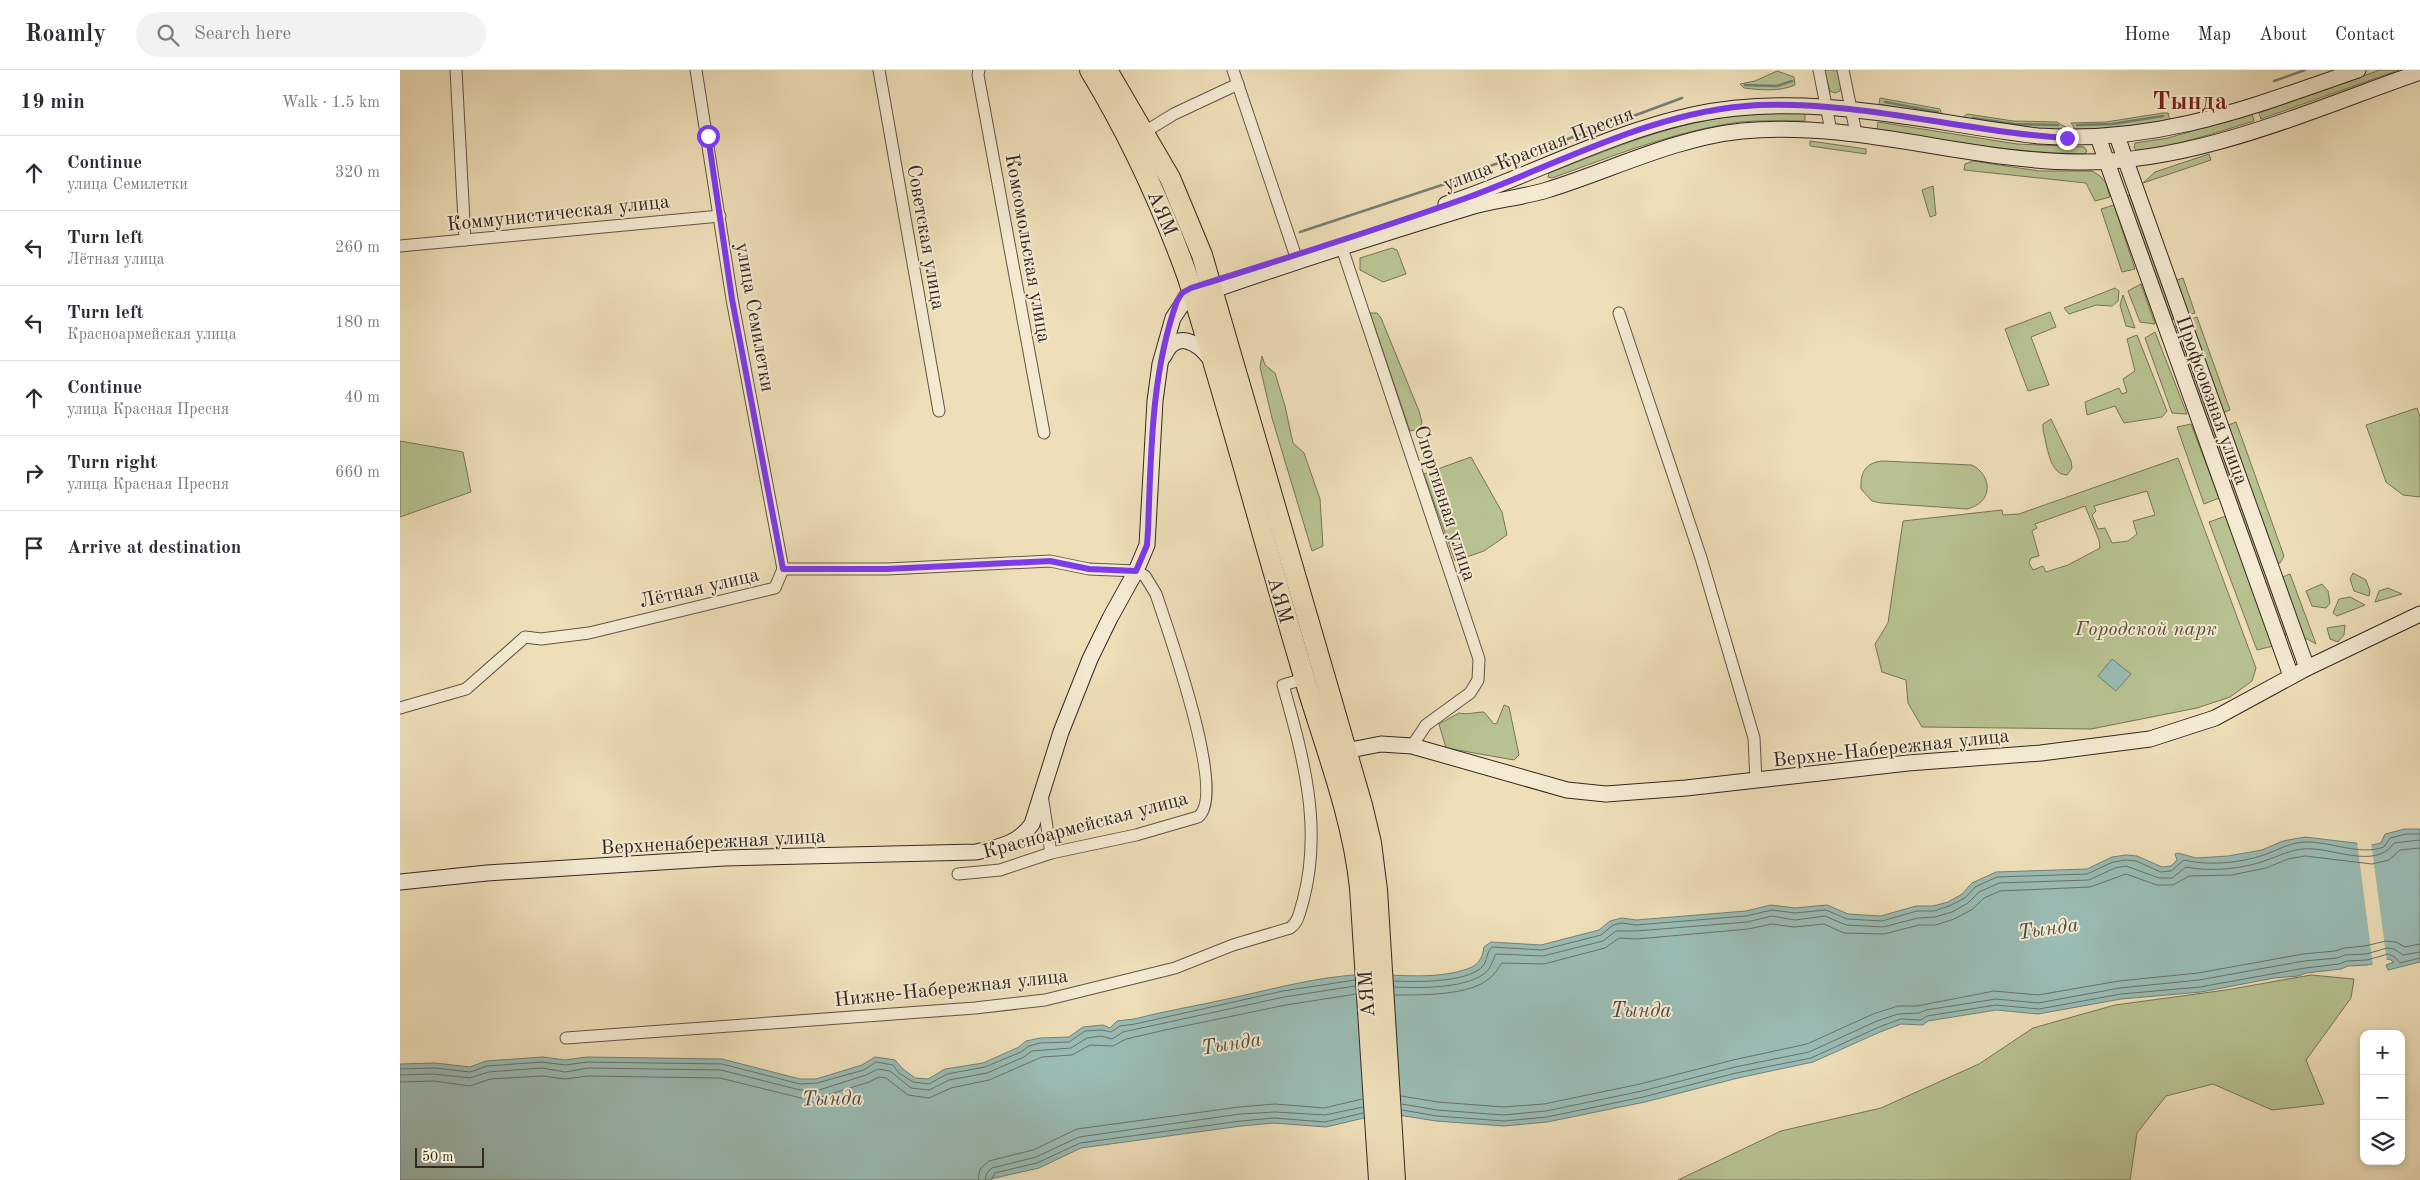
<!DOCTYPE html>
<html lang="en">
<head>
<meta charset="utf-8">
<style>
	body { margin:0; font-family:"Old Standard TT",serif; background:#f2f2f3; color:#2b2b33 }
	.controls { position:absolute; right:15px; bottom:15px; display:grid; overflow:hidden; border-radius:10px; box-shadow:0 2px 8px #0003 }
	.controls button { width:45px; height:45px; display:grid; place-items:center; padding:0; border:0; border-bottom:1px solid #e1e1e2; background:#fff; color:#2b2b33; font:25px sans-serif }
	.scale { position:absolute; left:15px; bottom:12px; width:69px; box-sizing:border-box; padding-left:5px; border:2px solid #352620; border-top:0; font-size:14px; line-height:18px; white-space:nowrap; color:#352620; -webkit-text-stroke:4px #f4ead2; paint-order:stroke }
	.stop { position:absolute; width:15px; height:15px; margin:-11px; border:4px solid #7c3aed; border-radius:50%; background:#fff }
	.stop.end { background:#7c3aed; border-color:#fff; box-shadow:0 1px 5px #0008 }
	.list { margin:0; padding:0; list-style:none }
	h2 { display:flex; justify-content:space-between; align-items:center; height:65px; margin:0; padding:0 20px; font-size:21px }
	h2 small { font-size:16px; font-weight:400; color:#7c7c81 }
	.list li { display:grid; grid-template-columns:32px 1fr auto; gap:15px; align-items:center; box-sizing:border-box; height:75px; padding:0 20px; border-top:1px solid #e1e1e2 }
	.list b { display:block; font-size:19px; white-space:nowrap }
	.list p { margin:0; font-size:16px; white-space:nowrap; color:#7c7c81 }
	.list em { font-size:16px; font-style:normal; color:#7c7c81 }
	.icon { flex:none; width:28px; height:28px; fill:none; stroke:currentColor; stroke-width:2; stroke-linecap:round; stroke-linejoin:round }
	.map { position:relative; flex:none; width:2020px; height:1110px; overflow:hidden }
	header { display:flex; align-items:center; gap:30px; box-sizing:border-box; height:70px; padding:0 25px; background:#fff; border-bottom:1px solid #e1e1e2 }
	header strong { font-size:24px }
	nav { display:flex; gap:28px; margin-inline-start:auto; font-size:18px }
	.search { width:350px; height:45px; background:#f2f2f3; display:flex; align-items:center; gap:12px; box-sizing:border-box; padding:0 18px; border-radius:28px; color:#7c7c81; font-size:19px }
	main { display:flex }
	aside { flex:1; background:#fff }
	.map>svg:first-child { display:block }
	.green { fill:#b7c290; stroke:#767458; fill-rule:evenodd }
	.water { fill:#9abcb4; stroke:#728079 }
	.pier { fill:#eedfb9 }
	.lines { fill:none; stroke-linecap:round; stroke-linejoin:round }
	.shore { stroke:#68716a; stroke-width:1 }
	.stream { stroke:#728079; stroke-width:2.5 }
	.street-casing { stroke:#635446; stroke-width:13 }
	.secondary-casing { stroke:#352620; stroke-width:17 }
	.highway-casing { stroke:#352620; stroke-width:22 }
	.street { stroke:#f4ead2; stroke-width:11 }
	.secondary { stroke:#f4ead2; stroke-width:15 }
	.highway { stroke:#eedfb9; stroke-width:20 }
	.route { stroke:#7c3aed; stroke-width:6 }
	.labels { text-anchor:middle; stroke-width:4; stroke-linejoin:round; paint-order:stroke }
	.street-label { font-size:20px; fill:#352620; stroke:#f4ead2 }
	.park-label { font-size:20px; font-style:italic; fill:#564d3c; stroke:#f4ead2 }
	.water-label { font-size:21px; font-style:italic; fill:#4e4c45; stroke:#f4ead2 }
	.district-label { font-size:25px; font-weight:bold; fill:#7a1f14; stroke:#f4ead2 }
</style>
</head>
<body>
<header>
<strong>Roamly</strong>
<div class="search"><svg class="icon" aria-label="search" viewBox="0 0 24 24"><circle cx="10" cy="10" r="6"/><path d="M15 15l6 6"/></svg>Search here</div>
<nav><a>Home</a><a>Map</a><a>About</a><a>Contact</a></nav>
</header>
<main>
<aside>
<h2>19 min<small>Walk · 1.5 km</small></h2>
<ul class="list">
<li><svg class="icon" aria-label="ahead" viewBox="0 0 24 24"><path d="M12 20V5M6 11l6-6 6 6"/></svg><div><b>Continue</b><p>улица Семилетки</p></div><em>320 m</em></li>
<li><svg class="icon" aria-label="left" viewBox="0 0 24 24"><path d="M17 20v-9H6M10 6l-5 5 5 5"/></svg><div><b>Turn left</b><p>Лётная улица</p></div><em>260 m</em></li>
<li><svg class="icon" aria-label="left" viewBox="0 0 24 24"><path d="M17 20v-9H6M10 6l-5 5 5 5"/></svg><div><b>Turn left</b><p>Красноармейская улица</p></div><em>180 m</em></li>
<li><svg class="icon" aria-label="ahead" viewBox="0 0 24 24"><path d="M12 20V5M6 11l6-6 6 6"/></svg><div><b>Continue</b><p>улица Красная Пресня</p></div><em>40 m</em></li>
<li><svg class="icon" aria-label="right" viewBox="0 0 24 24"><path d="M7 20v-9h11M14 6l5 5-5 5"/></svg><div><b>Turn right</b><p>улица Красная Пресня</p></div><em>660 m</em></li>
<li><svg class="icon" aria-label="arrive" viewBox="0 0 24 24"><path d="M6 21V4h12l-3 4 3 4H6"/></svg><div><b>Arrive at destination</b></div></li>
</ul>
</aside>
<div class="map">
<svg width="2020" height="1110" viewBox="0 0 2020 1110">
	<rect width="100%" height="100%" fill="#eedfb9"/>
	<filter id="stains"><feTurbulence type="fractalNoise" baseFrequency=".004" numOctaves="4"/><feColorMatrix values="0 0 0 0 .2 0 0 0 0 .09 0 0 0 0 .02 0 0 0 .5 -.17"/></filter>
	<radialGradient id="worn" r=".72"><stop offset=".6" stop-color="#630" stop-opacity="0"/><stop offset="1" stop-color="#630" stop-opacity=".3"/></radialGradient>
	<g class="green">
		<polygon points="1424,0 1437,0 1441,13 1440,21 1435,23 1430,21"/>
		<polygon points="1980,0 1999,0 1861,49 1859,43"/>
		<path d="M1377 1 1394 7 1395 15C1379 22 1361 20 1344 18L1340 14 1355 11Z"/>
		<polygon points="1480,28 1540,39 1542,45 1537,46 1479,34"/>
		<path d="M1379 43H1405V51C1384 51 1361 50 1340 52 1275 61 1213 86 1152 108L1148 107 1149 103C1198 84 1247 63 1299 52 1325 46 1352 44 1379 43Z"/>
		<polygon points="1763,43 1768,43 1770,51 1707,61 1672,62 1674,57 1671,53 1706,52"/>
		<polygon points="1567,44 1613,51 1657,52 1667,58 1666,62 1622,61 1562,48"/>
		<path d="M1852 44 1854 51C1815 63 1777 76 1736 80L1734 78 1735 73 1768 68Z"/>
		<path d="M1478 52 1617 74 1684 77 1687 81 1685 84C1615 83 1547 71 1477 60Z"/>
		<polygon points="1410,71 1466,79 1466,84 1410,76"/>
		<polygon points="1809,84 1811,90 1743,113 1755,102"/>
		<polygon points="1573,91 1639,101 1692,101 1700,106 1706,113 1710,127 1695,131 1686,113 1564,100 1565,94"/>
		<polygon points="1533,116 1536,145 1530,147 1522,120"/>
		<polygon points="1730,125 1774,249 1768,251 1724,127"/>
		<polygon points="1714,135 1735,199 1722,202 1701,139"/>
		<polygon points="992,178 997,180 1006,204 983,212 960,200 960,188"/>
		<polygon points="1783,208 1795,243 1784,246 1771,212"/>
		<polygon points="1741,214 1755,254 1740,252 1728,221"/>
		<polygon points="1715,218 1719,221 1718,231 1712,236 1696,235 1669,244 1664,238"/>
		<polygon points="1723,225 1735,258 1726,256 1720,235"/>
		<polygon points="1650,242 1656,257 1631,267 1649,315 1628,321 1605,259"/>
		<polygon points="970,243 977,243 981,248 1019,341 1022,352 1020,359 1010,361"/>
		<polygon points="1797,247 1830,340 1819,344 1785,251"/>
		<polygon points="1777,256 1887,561 1886,565 1883,566 1770,258"/>
		<polygon points="1755,262 1787,344 1772,343 1745,268"/>
		<polygon points="1737,265 1767,341 1762,347 1724,353 1715,336 1687,345 1685,332 1719,318 1722,324 1727,322 1723,309 1735,301 1727,269"/>
		<polygon points="862,286 865,295 875,303 885,336 893,373 904,383 920,429 923,476 912,481 872,348 860,297"/>
		<polygon points="2017,338 2020,347 2020,427 2003,425 1986,412 1966,355"/>
		<path d="M1651 349 1671 391 1672 398 1667 405C1649 405 1647 374 1643 360V354Z"/>
		<polygon points="1836,352 1884,486 1880,493 1872,493 1824,357"/>
		<polygon points="1791,354 1819,428 1804,434 1777,357"/>
		<polygon points="0,371 63,382 71,422 0,447"/>
		<polygon points="1071,387 1102,442 1107,465 1084,481 1055,491 1024,404"/>
		<path d="M1778 388 1856 598 1852 611 1830 627 1797 638 1691 659 1522 657 1508 633 1506 610 1482 602 1475 574 1488 553 1503 451 1602 440 1603 445 1619 444ZM1747 421 1755 445 1733 451 1737 464 1728 471 1712 473 1705 458 1698 459 1692 445 1696 441 1694 436ZM1685 436 1699 470 1700 478 1668 495 1646 502 1643 496 1633 500 1629 493 1631 488 1639 486 1632 461 1637 458 1635 454Z"/>
		<path d="M1482 391 1572 395C1593 406 1593 433 1567 439L1481 433 1472 431 1461 419C1460 403 1465 393 1482 391Z"/>
		<polygon points="1826,446 1873,576 1857,580 1809,452"/>
		<polygon points="1953,503 1966,510 1970,521 1969,526 1954,521 1950,509"/>
		<polygon points="1890,504 1916,574 1900,565 1878,509"/>
		<polygon points="1922,514 1928,521 1930,533 1926,538 1912,536 1906,521"/>
		<polygon points="1988,518 2002,524 1975,532 1979,521"/>
		<polygon points="1950,527 1965,535 1937,546 1933,543 1939,529"/>
		<polygon points="1945,555 1944,565 1938,572 1930,569 1927,558"/>
		<path d="M1104 635 1109 637 1119 685 1114 690 1046 678 1039 654 1059 643C1067 645 1076 642 1084 642L1094 654 1097 653Z"/>
		<polygon points="1911,905 1954,909 1951,928 1906,990 1924,1034 1872,1040 1813,1014 1766,1026 1737,1063 1730,1110 1278,1110 1381,1061 1481,1038 1579,994 1633,958 1715,935 1826,920"/>
	</g>
	<g class="water">
		<polygon points="1712,589 1731,604 1716,621 1698,606"/>
		<path d="M2005 759H2020V892L1988 900 1986 895 1994 892 1989 889 1968 895 1948 896 1941 899 1906 903 1898 906 1874 908 1801 922 1721 929 1638 944 1596 940 1528 951 1523 955 1501 954 1480 962 1413 992 1338 1008 1245 1032 1147 1052 1104 1056 1036 1051 985 1043 926 1057 874 1053 841 1056 681 1078 639 1098 586 1110H0V994L35 993 70 997 86 991 143 987 165 990 187 987 322 989 400 1009H416L462 995 475 987 495 990 503 999 515 1008 528 1009 545 999 583 993 619 977 626 971 640 968 669 967 683 957 703 955 710 958 717 951 734 949C765 941 796 936 827 929 865 921 904 910 943 906 983 901 1024 912 1064 900 1078 896 1082 890 1084 877L1091 872 1141 875 1199 860 1210 851 1222 848 1236 850 1346 841 1371 835 1395 838 1427 835 1448 844 1481 846 1516 836H1533L1548 832 1562 824 1572 813 1596 802 1687 799 1712 787 1726 785 1737 786 1762 797 1771 796 1777 790 1775 784 1778 783 1796 788 1828 786 1862 780 1883 771 1905 767 1972 775 1981 773 1985 764Z"/>
	</g>
	<polygon class="pier" points="1957,771 1971,772 1987,892 1973,896"/>
	<g class="lines">
		<g class="shore">
			<path d="M994 911C1015 912 1066 913 1082 897 1088 891 1086 882 1092 877L1142 880 1201 865 1213 855 1222 853 1236 855 1346 846 1372 840 1395 843 1426 840 1447 849 1482 851 1517 841H1534L1549 836 1565 828 1575 817 1597 807 1687 804 1713 792 1726 790 1736 791 1761 802 1771 801 1784 790C1808 796 1840 793 1864 785 1878 780 1889 773 1904 772 1930 771 1959 786 1984 777L1990 768 2006 764H2020"/>
			<path d="M994 917C1020 918 1062 919 1084 904 1091 899 1092 891 1096 884L1143 886 1203 871 1216 861H1236L1347 852 1372 846 1395 850 1425 846 1446 855 1483 857 1518 848 1535 847 1552 842 1568 833 1579 822 1599 813 1689 810 1715 798 1726 796 1759 808H1772L1786 797C1810 802 1844 799 1867 790 1879 786 1890 780 1903 779 1931 776 1975 801 1994 773L2020 770"/>
			<path d="M995 925C1020 925 1070 926 1090 908 1095 904 1098 898 1102 893L1144 894 1205 878 1219 868 1237 869 1348 859 1372 854 1394 857 1424 854 1444 863 1484 864 1519 855H1536L1554 849 1573 839 1584 828 1600 821 1690 817 1726 804 1757 815H1773L1789 806 1832 805 1866 798 1888 789 1905 786 1972 794 1989 790 2000 780 2020 778"/>
			<polyline points="0,999 35,998 70,1002 87,996 142,992 165,995 188,992 322,994 400,1014 417,1013 464,1000 476,992 493,995 499,1003 513,1012 529,1014 547,1004 585,997 621,982 629,976 640,973 669,972 685,961 702,960 711,962 720,956 735,954 883,921 955,910"/>
			<polyline points="0,1005 34,1004 70,1008 88,1002 142,998 165,1002 188,998 321,1000 400,1020 419,1020 466,1005 478,999 490,1001 511,1018 529,1020 549,1010 587,1003 624,987 632,981 671,978 687,968 701,966 712,969 723,962 884,927 955,916"/>
			<polyline points="0,1012 34,1011 70,1016 90,1009 142,1006 165,1009 188,1006 320,1008 401,1028 421,1027 469,1012 479,1007 486,1008 508,1025 529,1028 551,1018 589,1010 642,987 672,985 690,975 713,976 726,969 765,960 886,935 956,924"/>
			<polyline points="1001,1026 1038,1032 1103,1037 1144,1034 1240,1014 1333,990 1407,974 1473,944 1498,936 1517,936 1594,921 1638,925 1719,911 1798,903 1903,884 1935,881 1944,878 1965,876 1986,871 1996,872 2005,877 2020,874"/>
			<polyline points="1002,1034 1037,1040 1103,1045 1146,1041 1242,1021 1335,997 1409,982 1477,951 1498,944 1519,943 1526,940 1596,929 1638,933 1720,918 1799,910 1904,891 1937,888 1945,885 1966,884 1987,878 1994,879 2003,885 2020,882"/>
			<polyline points="1002,1040 1037,1046 1104,1051 1147,1047 1243,1027 1336,1003 1411,988 1479,957 1501,949 1521,950 1527,946 1596,935 1639,939 1721,924 1800,917 1905,898 1939,894 1947,891 1967,890 1988,884 1995,887 2000,893 2020,888"/>
			<polyline points="578,1110 580,1099 589,1091 633,1080 677,1059 839,1037 875,1034 924,1038 962,1029"/>
			<polyline points="585,1110 587,1103 592,1098 636,1087 679,1067 840,1044 875,1042 925,1045 963,1037"/>
			<polyline points="591,1110 595,1103 637,1093 680,1073 841,1051 874,1048 925,1052 963,1043"/>
		</g>
		<g class="stream">
			<polyline points="1874,11 1905,0"/>
			<polyline points="1345,15 1377,16 1392,11"/>
			<polyline points="1485,32 1538,42"/>
			<polyline points="1573,48 1614,54 1658,55"/>
			<polyline points="1217,52 1282,28"/>
			<polyline points="1677,55 1712,54 1763,46"/>
			<polyline points="1136,80 1202,57"/>
			<polyline points="1069,107 1080,103 1087,97 1130,82"/>
			<polyline points="900,162 1057,110"/>
		</g>
		<defs>
			<g id="street">
				<polyline points="56,0 65,170"/>
				<polyline points="296,0 332,229 383,499"/>
				<polyline points="479,0 539,341"/>
				<polyline points="579,0 578,5 644,363"/>
				<polyline points="833,0 895,184"/>
				<polyline points="1419,0 1431,61"/>
				<polyline points="1443,0 1456,63"/>
				<polyline points="743,63 774,44 838,14"/>
				<polyline points="0,176 320,146"/>
				<polyline points="942,178 1079,589 1078,610 1070,623 1026,655 1012,676"/>
				<polyline points="1219,243 1301,488 1354,668 1356,711"/>
				<path d="M383 499H487L650 491 689 499 736 501 745 506 756 524C767 558 828 725 798 747L736 765 651 783 600 800 558 804"/>
				<polyline points="0,638 66,619 125,567 141,569 189,563 375,518 383,499"/>
				<polyline points="642,725 651,783"/>
				<path d="M166 968 575 938 645 930 775 898 833 875 890 858C899 852 900 840 903 831 923 757 903 686 883 615L904 609"/>
			</g>
			<g id="secondary">
				<polyline points="1717,66 1907,598"/>
				<polyline points="1698,67 1891,606"/>
				<path d="M1046 134C1128 107 1206 64 1292 45 1408 20 1522 52 1638 66 1758 74 1848 38 1958 0"/>
				<path d="M764 286C776 259 798 272 811 290"/>
				<polyline points="945,681 981,674 1012,676 1167,720 1206,724 1286,718 1508,693 1641,683 1750,669 1815,648 1907,598 2020,544"/>
				<path d="M0 812 87 803 324 788 576 782C599 777 618 774 632 754L661 662 690 589 710 548 736 501 747 475 755 331 760 294 773 248 783 233 794 227C884 195 975 166 1067 138 1093 130 1121 128 1147 120 1212 100 1274 68 1342 61 1455 50 1565 91 1677 92 1794 94 1911 40 2020 2"/>
			</g>
			<g id="highway">
				<path d="M690 0C730 66 762 135 788 208 828 336 862 465 900 593 921 667 952 741 960 818L979 1110"/>
				<polyline points="707,0 770,108 802,185 962,735 971,773 977,820 995,1110"/>
			</g>
		</defs>
		<use href="#street" class="street-casing"/>
		<use href="#secondary" class="secondary-casing"/>
		<use href="#highway" class="highway-casing"/>
		<use href="#street" class="street"/>
		<use href="#secondary" class="secondary"/>
		<use href="#highway" class="highway"/>
	</g>
	<g class="lines">
		<path class="route" d="M308 66 332 229 383 499H487L650 491 689 499 736 501 747 475 748 461C751 384 751 304 777 231L782 223 791 218C884 189 977 160 1069 127 1163 92 1256 40 1359 35 1463 31 1564 62 1667 68"/>
	</g>
	<g class="labels">
		<g class="street-label">
			<text transform="translate(1138 78) rotate(-21)" y="7">улица Красная Пресня</text>
			<text transform="translate(158 142) rotate(-6)" y="7">Коммунистическая улица</text>
			<text transform="translate(763 143) rotate(67)" y="7">АЯМ</text>
			<text transform="translate(527 167) rotate(80)" y="7">Советская улица</text>
			<text transform="translate(629 178) rotate(80)" y="7">Комсомольская улица</text>
			<text transform="translate(356 247) rotate(80)" y="7">улица Семилетки</text>
			<text transform="translate(1813 330) rotate(70)" y="7">Профсоюзная улица</text>
			<text transform="translate(1046 433) rotate(72)" y="7">Спортивная улица</text>
			<text transform="translate(299 517) rotate(-13)" y="7">Лётная улица</text>
			<text transform="translate(881 530) rotate(74)" y="7">АЯМ</text>
			<text transform="translate(1491 677) rotate(-6)" y="7">Верхне-Набережная улица</text>
			<text transform="translate(685 754) rotate(-15)" y="7">Красноармейская улица</text>
			<text transform="translate(313 771) rotate(-3)" y="7">Верхненабережная улица</text>
			<text transform="translate(551 917) rotate(-6)" y="7">Нижне-Набережная улица</text>
			<text transform="translate(966 924) rotate(-94)" y="7">АЯМ</text>
		</g>
		<g class="park-label">
			<text x="1746" y="565">Городской парк</text>
		</g>
		<g class="water-label">
			<text transform="translate(1648 858) rotate(-8)" y="7">Тында</text>
			<text x="1241" y="947">Тында</text>
			<text transform="translate(831 973) rotate(-9)" y="7">Тында</text>
			<text transform="translate(432 1028) rotate(-1)" y="7">Тында</text>
		</g>
		<g class="district-label">
			<text x="1790" y="39">Тында</text>
		</g>
	</g>
	<rect width="100%" height="100%" filter="url(#stains)"/>
	<rect width="100%" height="100%" fill="url(#worn)"/>
</svg>
<div class="controls">
<button>+</button>
<button>−</button>
<button><svg class="icon" aria-label="layers" viewBox="0 0 24 24"><path d="M12 4l9 5-9 5-9-5zM3 14l9 5 9-5"/></svg></button>
</div>
<div class="scale">50 m</div>
<div class="stop" style="left:308px;top:66px"></div>
<div class="stop end" style="left:1667px;top:68px"></div>
</div>
</main>
</body>
</html>
